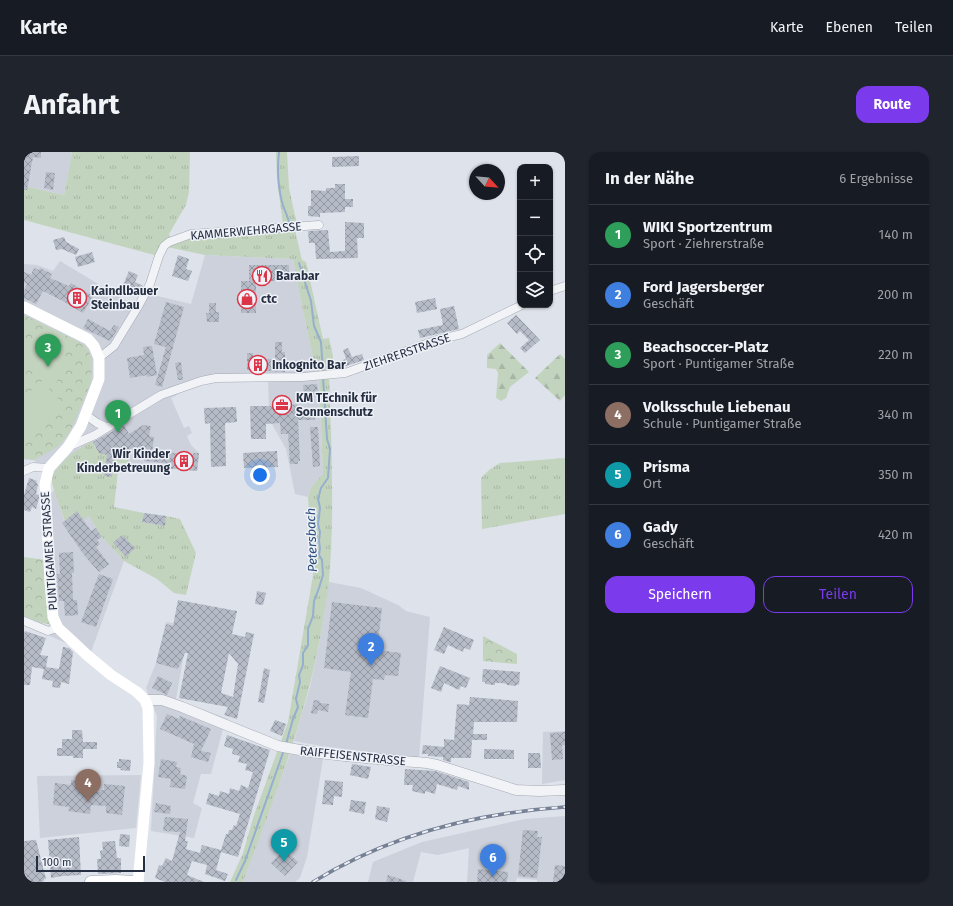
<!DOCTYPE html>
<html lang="de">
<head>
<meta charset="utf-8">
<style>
	body { margin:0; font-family:"Fira Sans",sans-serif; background:#20242c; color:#f1f3f6 }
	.controls { position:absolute; right:12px; top:12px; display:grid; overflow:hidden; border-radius:8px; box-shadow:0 1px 3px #0004 }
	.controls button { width:36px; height:36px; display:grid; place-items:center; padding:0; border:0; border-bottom:1px solid #363941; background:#171b24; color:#f1f3f6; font:20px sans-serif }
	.compass { position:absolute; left:445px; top:12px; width:36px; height:36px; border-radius:50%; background:#171b24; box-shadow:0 1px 3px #0004; rotate:116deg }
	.scale { position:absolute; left:12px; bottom:10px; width:109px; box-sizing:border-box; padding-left:4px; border:2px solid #262f42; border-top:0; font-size:11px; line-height:14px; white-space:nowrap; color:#262f42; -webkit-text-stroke:3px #eef1f7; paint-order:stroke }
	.you { position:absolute; left:236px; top:323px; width:14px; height:14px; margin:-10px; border:3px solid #fff; border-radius:50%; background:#1a73e8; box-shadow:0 0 0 6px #1a73e833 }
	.badge { display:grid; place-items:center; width:26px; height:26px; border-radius:50%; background:#7c3aed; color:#fff; font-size:13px; font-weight:700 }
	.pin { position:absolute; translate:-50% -33px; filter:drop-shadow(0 1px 2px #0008) }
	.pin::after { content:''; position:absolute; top:21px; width:14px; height:12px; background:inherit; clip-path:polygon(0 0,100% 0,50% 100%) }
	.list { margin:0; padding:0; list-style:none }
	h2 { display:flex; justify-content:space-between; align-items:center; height:52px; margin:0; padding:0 16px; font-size:17px }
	h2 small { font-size:13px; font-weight:400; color:#9ea1a6 }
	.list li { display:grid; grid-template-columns:26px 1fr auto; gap:12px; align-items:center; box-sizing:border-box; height:60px; padding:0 16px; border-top:1px solid #363941 }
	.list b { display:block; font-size:15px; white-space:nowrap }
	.list p { margin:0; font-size:13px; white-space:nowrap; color:#9ea1a6 }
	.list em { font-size:13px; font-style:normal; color:#9ea1a6 }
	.actions { display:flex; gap:8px; padding:12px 16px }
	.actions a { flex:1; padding:9px 0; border:1px solid #7c3aed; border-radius:12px; text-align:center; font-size:14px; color:#7c3aed }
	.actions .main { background:#7c3aed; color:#fff }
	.icon { flex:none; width:22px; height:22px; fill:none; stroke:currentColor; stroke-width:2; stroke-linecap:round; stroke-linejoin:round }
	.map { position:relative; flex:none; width:541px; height:730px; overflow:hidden; border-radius:12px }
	header { display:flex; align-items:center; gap:24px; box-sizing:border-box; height:56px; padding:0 20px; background:#171b24; border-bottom:1px solid #363941 }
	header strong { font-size:19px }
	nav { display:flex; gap:22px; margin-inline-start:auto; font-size:14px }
	.intro { display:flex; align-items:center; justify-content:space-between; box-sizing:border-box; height:96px; padding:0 24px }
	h1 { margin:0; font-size:28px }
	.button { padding:10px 18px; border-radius:12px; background:#7c3aed; color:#fff; font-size:14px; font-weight:700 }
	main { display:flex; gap:24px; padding:0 24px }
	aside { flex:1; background:#171b24; border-radius:12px; box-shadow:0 1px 3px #0004 }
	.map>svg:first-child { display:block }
	.built { fill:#ccd1dc }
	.grass { fill:url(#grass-tufts) }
	.forest { fill:url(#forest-firs) }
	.park { fill:url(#park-crowns) }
	.pitch { fill:#c3d4be }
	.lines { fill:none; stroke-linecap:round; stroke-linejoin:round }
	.stream { stroke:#95afce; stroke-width:2 }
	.building { fill:url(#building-cross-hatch); fill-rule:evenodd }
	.minor-casing { stroke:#a3a9b4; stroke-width:9 }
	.tertiary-casing { stroke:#a3a9b4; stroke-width:11 }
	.primary-casing { stroke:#9ca6b7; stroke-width:13 }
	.minor { stroke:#f2f3f7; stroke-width:8 }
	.tertiary { stroke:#f2f3f7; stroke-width:10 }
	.secondary { stroke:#fff; stroke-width:11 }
	.primary { stroke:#fff; stroke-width:12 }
	.rail-casing { stroke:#768195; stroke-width:3.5 }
	.rail { stroke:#eef1f7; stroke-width:2; stroke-dasharray:6; stroke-linecap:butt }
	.labels { text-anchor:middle; stroke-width:3; stroke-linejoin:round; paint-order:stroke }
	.street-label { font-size:12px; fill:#262f42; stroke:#eef1f7 }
	.poi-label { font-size:12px; font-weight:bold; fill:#262f42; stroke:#eef1f7; text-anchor:start }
	.water-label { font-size:13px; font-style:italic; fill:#2b4c7b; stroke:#eef1f7 }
</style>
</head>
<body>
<header>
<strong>Karte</strong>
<nav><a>Karte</a><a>Ebenen</a><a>Teilen</a></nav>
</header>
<div class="intro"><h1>Anfahrt</h1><a class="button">Route</a></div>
<main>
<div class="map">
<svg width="541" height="730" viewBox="0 0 541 730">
	<defs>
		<pattern id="grass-tufts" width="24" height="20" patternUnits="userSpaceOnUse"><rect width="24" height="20" fill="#c3d4be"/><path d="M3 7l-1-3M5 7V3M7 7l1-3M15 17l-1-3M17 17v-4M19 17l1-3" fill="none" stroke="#a7b6a4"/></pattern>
		<pattern id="forest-firs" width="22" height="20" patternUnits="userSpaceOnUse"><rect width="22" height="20" fill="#c3d4be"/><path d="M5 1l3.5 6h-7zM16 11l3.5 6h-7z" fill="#a7b6a4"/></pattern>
		<pattern id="park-crowns" width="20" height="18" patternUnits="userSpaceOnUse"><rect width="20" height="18" fill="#c3d4be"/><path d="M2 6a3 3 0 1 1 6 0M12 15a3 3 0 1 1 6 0" fill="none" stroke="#a7b6a4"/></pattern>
		<pattern id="building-cross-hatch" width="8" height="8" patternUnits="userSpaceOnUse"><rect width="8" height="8" fill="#b5bbc7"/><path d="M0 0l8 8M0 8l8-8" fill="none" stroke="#9398a3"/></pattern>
	</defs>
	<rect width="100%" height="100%" fill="#dee2ea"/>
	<g class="built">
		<polygon points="0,0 48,0 40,43 0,34"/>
		<polygon points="181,103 269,107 273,130 290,211 293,217 295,233 299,322 287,335 284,345 271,342 262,297 249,274 245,261 244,227 212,226 158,236 153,243 147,246 160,276 165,274 168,281 163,284 167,293 175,301 173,319 106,312 100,300 92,304 75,301 57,295 33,316 28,327 10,308 0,307 0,112 13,113 29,119 36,109 109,153 125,142 167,152"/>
		<polygon points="30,338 40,368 53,359 65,364 78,385 100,409 67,500 44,492 26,484 25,482 19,352"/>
		<polygon points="305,430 337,436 374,453 382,459 406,465 395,606 297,594 270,589 286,535 295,492"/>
		<polygon points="142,470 165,474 152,547 204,567 199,577 187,622 177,622 169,651 178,656 170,686 127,679 133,564 122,536 132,511"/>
		<polygon points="541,579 541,628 518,632 519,580"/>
		<polygon points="266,602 299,607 283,705 276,726 271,730 219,730"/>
		<polygon points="117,623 112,676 16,686 13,624"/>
		<polygon points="541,664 541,730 513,730 513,728 493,726 492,730 443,730 445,696 414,703 397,700 389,730 344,730 349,710 398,690 501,667"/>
	</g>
	<g class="grass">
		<polygon points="48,0 166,0 165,40 162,53 145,82 147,87 134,104 0,68 0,34 40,43"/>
		<polygon points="252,0 263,0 265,36 273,73 259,73 253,27"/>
		<path d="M271 78 278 108 282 110 299 187 305 186 309 204V218H305C307 289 311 359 305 429 304 442 301 455 299 468 285 559 251 644 219 730H206L219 701 229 666 264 570 289 423 284 345 287 335 299 322 295 229 293 217 290 211 273 130 269 107 181 103 143 95 165 85Z"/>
		<path d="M68 289 75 301 92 304 100 300 106 312 95 311 90 355 120 361 118 370 140 374 142 364 156 367 172 401 162 443 150 441 133 427 100 409 78 385 65 364 59 368 53 360 41 369C38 361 27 333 28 327 30 313 56 295 68 289Z"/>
		<polygon points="541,306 541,362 458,377 457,326 465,318 476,311"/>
	</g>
	<g class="forest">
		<polygon points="476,191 505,220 486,235 482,246 477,249 472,246 474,221 472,217 463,216 463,203"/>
		<polygon points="536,202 541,207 541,243 536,249 511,226"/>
	</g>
	<g class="park">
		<polygon points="0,163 61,193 68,206 67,231 45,282 35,294 10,308 0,307"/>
		<polygon points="0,405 22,408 25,472 17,471 0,464"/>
		<polygon points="459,484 493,502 493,512 459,509"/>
	</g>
	<g class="pitch">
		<polygon points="0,192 13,198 0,225"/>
		<polygon points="17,197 43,210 31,233 6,219"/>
		<polygon points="18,229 42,256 0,294 0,245"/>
	</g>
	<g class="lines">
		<g class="stream">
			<path d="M255 0C253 17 254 34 258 50 260 58 264 64 265 71"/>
			<polyline points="275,111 287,149 290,174 297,190 299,220"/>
			<polyline points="262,592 269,567 274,555 272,547 276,530 275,523 279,513 279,501 284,493 284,477 289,464 290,449 295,436 299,423 298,408 295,403 296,396 295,389 296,380 294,372 296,356 294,347 297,336 304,326 306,297 303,287 299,225"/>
			<polyline points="212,728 221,709 260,598"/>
		</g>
	</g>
	<g class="building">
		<polygon points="0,0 17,0 17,6 9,5 3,38 0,38"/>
		<polygon points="335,4 335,14 308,15 308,5"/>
		<polygon points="22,20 31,21 29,38 20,36"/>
		<polygon points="311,32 321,32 321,47 329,47 329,55 321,55 321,60 296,61 296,65 284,64 284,54 287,54 287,38 302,39 302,36 311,36"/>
		<polygon points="321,70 340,71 340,86 333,86 334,106 292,107 291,91 285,91 284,79 304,78 306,100 321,99"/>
		<polygon points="40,85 42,90 55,97 52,103 38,97 32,98 29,88"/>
		<polygon points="68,100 71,110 54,115 51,105"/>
		<polygon points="154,103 165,107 162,117 168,119 164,129 148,124"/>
		<polygon points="225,113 265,113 265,129 232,129 232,161 217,161 217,129 225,129"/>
		<polygon points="10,116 15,118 16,116 28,122 26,126 45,134 47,131 69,144 59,161 37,148 19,139 12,152 0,146 0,139 3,132 0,130 0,120 7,123"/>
		<polygon points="105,119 114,123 111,130 119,134 115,141 99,133"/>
		<polygon points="411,146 413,157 393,161 391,150"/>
		<polygon points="142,150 160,155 138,235 131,233 142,195 130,192"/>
		<polygon points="185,151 192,151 192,160 195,160 195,170 183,170 182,161 185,161"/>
		<polygon points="430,154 435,177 396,186 394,178 419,173 416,157"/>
		<polygon points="492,163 516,188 501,201 496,196 505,188 496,179 493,182 483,171"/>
		<polygon points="64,167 86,179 90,173 95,175 86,189 59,176"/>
		<polygon points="251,190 258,190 258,200 261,200 261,220 223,218 223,201 229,201 229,207 251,207"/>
		<polygon points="128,194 133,223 123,225 123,223 106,226 103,206 120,203 119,195"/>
		<polygon points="324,196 328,205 338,202 340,208 316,216 314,210 322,207 319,198"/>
		<polygon points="157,210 159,228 154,228 151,211"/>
		<polygon points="293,232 294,244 280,245 279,233"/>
		<polygon points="267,248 267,253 273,252 274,257 291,257 291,268 274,268 276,309 274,309 274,312 266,312 264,282 257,282 256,271 242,272 242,287 227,287 226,254 248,254 248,249"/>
		<polygon points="212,255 213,270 201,271 202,314 187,315 186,271 181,272 180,256"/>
		<polygon points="100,273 105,282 119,273 127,274 125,284 130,285 128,301 141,302 141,300 169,303 169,301 175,301 173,319 141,316 141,311 120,309 122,296 110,295 90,305 88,325 80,324 83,303 75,301 69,290"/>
		<polygon points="286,275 294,275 296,314 289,315"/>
		<polygon points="253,299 254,315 220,316 219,301"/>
		<polygon points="5,326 13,329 12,331 14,332 12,342 15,343 15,346 12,357 8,355 6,360 0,358 0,343"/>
		<polygon points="53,359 67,379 72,376 78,385 73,388 76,392 72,395 85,412 75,420 60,403 38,371"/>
		<polygon points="120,361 142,364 141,374 118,370"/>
		<polygon points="98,383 111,396 102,405 89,391"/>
		<polygon points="49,400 50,421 48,421 49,448 53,448 54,463 41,464 40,449 35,449 33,422 36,422 35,401"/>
		<polygon points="75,422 89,427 72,475 57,470"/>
		<polygon points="233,439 242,441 239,453 231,452"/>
		<path d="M154 448 213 459 208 482 221 485 222 480 230 482 213 567 200 563 204 555 155 546 164 501H161L154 517 132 511 142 472 149 474ZM205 501 214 512 209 545 197 541Z"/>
		<polygon points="308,450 358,456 353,498 377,501 374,524 361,523 360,528 349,527 344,566 321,563 327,520 300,516"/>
		<polygon points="420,475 450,488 446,498 440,496 439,500 424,493 420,502 410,498"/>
		<polygon points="1,479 22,486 16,503 24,504 22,515 35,517 39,495 45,496 49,500 45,532 37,530 36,536 28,535 29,529 18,527 20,517 8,515 6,533 0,533 0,482"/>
		<polygon points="416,514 446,526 442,536 437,534 435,538 420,531 417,540 407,536"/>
		<polygon points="240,516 246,518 240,551 234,550"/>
		<polygon points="459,517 496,520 495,533 493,532 492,534 483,533 483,532 477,531 471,531 471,533 461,532 461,530 458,530"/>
		<polygon points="134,524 148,531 143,543 128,536"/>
		<polygon points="446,545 494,549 493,570 450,570 449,582 463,582 463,588 448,588 447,606 427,606 427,610 425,610 419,608 419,605 404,604 404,602 398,602 399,593 420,595 420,587 430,588 433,552 445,553"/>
		<polygon points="290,548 296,549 295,551 305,552 304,560 294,558 293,562 287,561"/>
		<polygon points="143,562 155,567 156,564 187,577 177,599 187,601 184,610 167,605 170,592 136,577"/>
		<polygon points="251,568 262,572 258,584 246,579"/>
		<polygon points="48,578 58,578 59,590 73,590 73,597 59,597 59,606 49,606 49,604 33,604 33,596 38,596 38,587 48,587"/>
		<polygon points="541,580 541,593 538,593 539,607 528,608 526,581"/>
		<polygon points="203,583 246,598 214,705 197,700 192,718 204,722 201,729 181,722 183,713 168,709 163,723 180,730 141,730 131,726 135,713 138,714 142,706 148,709 156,680 139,679 141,665 164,667 161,689 164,689 162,697 176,701 178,693 197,698 202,682 204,682 205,678 208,678 210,673 212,674 216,662 182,652 185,641 195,644 196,639 205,642 206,636 215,639 217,633 224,636 229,620 221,618 223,612 214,610 216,604 208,602 209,597 200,594"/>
		<polygon points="460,597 490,598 490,607 460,607"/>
		<polygon points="504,601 516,601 517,616 504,616"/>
		<polygon points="95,607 107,608 106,619 96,618 97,616 93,616 93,610 95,610"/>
		<polygon points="137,607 153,610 152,615 157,616 156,622 163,624 161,637 146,635 147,627 134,625"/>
		<polygon points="328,612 347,615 344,627 326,623"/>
		<polygon points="381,617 411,619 445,630 445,638 434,634 433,638 413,632 411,642 401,639 401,642 388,639 389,633 380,633"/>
		<polygon points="47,628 67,630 66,639 77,640 77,638 80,638 80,632 101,634 98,663 82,661 82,654 67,653 66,662 44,659 45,655 29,653 31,631 47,633"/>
		<polygon points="301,628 319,630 318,645 310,644 309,653 298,652"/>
		<polygon points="327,648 342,650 340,662 325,659"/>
		<polygon points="132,651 147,654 146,662 130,660"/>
		<polygon points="353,654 366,656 363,670 351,667"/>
		<polygon points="499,678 514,679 513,685 518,685 513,726 494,724"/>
		<polygon points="96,682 106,683 105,695 95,694"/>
		<polygon points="55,685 57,723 38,724 27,726 24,688"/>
		<polygon points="12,688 22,727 20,727 20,729 17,730 0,730 0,689"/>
		<polygon points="91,689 93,706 97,706 97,721 74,722 73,707 77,707 76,699 79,698 78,690"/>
		<polygon points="260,697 274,710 261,724 247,711"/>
		<polygon points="531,713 541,714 541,730 529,730"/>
		<polygon points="454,717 484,720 483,730 453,730"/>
		<polygon points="364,723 382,729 381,730 362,730"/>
	</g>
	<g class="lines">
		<defs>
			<g id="minor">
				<polyline points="526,139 541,134"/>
				<polyline points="75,206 90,194 115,153 126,132 135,104 140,94 145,90 167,82 295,73"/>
				<polyline points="62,263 73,271 82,275"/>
				<polyline points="44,295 71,283 137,243 177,229 192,226 279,225 321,221 413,188 438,182 498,153"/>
				<polyline points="0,319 9,315 25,316"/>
				<polyline points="0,469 24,479 34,476"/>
			</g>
			<path id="tertiary" d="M121 548H138L158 555 254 594C303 604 353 607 403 611L413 613 492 638 515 639 541 638"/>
			<polyline id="primary" points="67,730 92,729 110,730"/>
		</defs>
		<use href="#minor" class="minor-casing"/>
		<use href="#tertiary" class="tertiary-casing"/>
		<use href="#primary" class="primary-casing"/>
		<use href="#minor" class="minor"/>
		<use href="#tertiary" class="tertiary"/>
		<polyline class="secondary" points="0,155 64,187 70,194 75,206 75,227 57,274 44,295 25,316 21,332 26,430 29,465 34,476 45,486 63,503 87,523 113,540 121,548 124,556 125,611 114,730"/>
		<use href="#primary" class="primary"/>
		<defs>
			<path id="rail" d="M289 730C365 683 453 661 541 655"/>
		</defs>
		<use href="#rail" class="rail-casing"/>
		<use href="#rail" class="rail"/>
	</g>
	<defs>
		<symbol id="restaurant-ring" viewBox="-11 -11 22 22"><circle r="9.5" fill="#eef1f7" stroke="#dd3548" stroke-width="1.5"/><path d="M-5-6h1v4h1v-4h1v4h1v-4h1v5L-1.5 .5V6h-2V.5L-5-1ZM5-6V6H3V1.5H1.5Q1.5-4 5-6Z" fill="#dd3548"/></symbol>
		<symbol id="building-ring" viewBox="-11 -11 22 22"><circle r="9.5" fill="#eef1f7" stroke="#dd3548" stroke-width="1.5"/><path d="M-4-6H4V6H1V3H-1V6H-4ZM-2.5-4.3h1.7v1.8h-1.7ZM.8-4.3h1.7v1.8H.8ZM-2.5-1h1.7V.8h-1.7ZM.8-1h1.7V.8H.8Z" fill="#dd3548"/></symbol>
		<symbol id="shop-ring" viewBox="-11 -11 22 22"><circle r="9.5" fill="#eef1f7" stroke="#dd3548" stroke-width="1.5"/><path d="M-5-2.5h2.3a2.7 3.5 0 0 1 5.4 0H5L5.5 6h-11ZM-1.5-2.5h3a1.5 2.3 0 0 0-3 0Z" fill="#dd3548"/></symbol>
		<symbol id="office-ring" viewBox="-11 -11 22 22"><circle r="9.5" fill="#eef1f7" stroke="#dd3548" stroke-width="1.5"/><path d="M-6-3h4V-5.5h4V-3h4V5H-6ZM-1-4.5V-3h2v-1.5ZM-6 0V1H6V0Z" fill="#dd3548"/></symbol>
	</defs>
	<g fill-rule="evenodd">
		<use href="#restaurant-ring" x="227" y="113" width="22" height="22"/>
		<use href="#building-ring" x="42" y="135" width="22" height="22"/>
		<use href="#shop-ring" x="212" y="136" width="22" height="22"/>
		<use href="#building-ring" x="223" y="202" width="22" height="22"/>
		<use href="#office-ring" x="247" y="242" width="22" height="22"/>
		<use href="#building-ring" x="149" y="298" width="22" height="22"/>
	</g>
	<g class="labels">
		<g class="street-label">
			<text transform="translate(222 79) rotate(-5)" y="4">KAMMERWEHRGASSE</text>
			<text transform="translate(383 200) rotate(-19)" y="4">ZIEHRERSTRASSE</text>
			<text transform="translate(25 399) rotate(-94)" y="4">PUNTIGAMER STRASSE</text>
			<text transform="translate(329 604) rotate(6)" y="4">RAIFFEISENSTRASSE</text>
		</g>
		<g class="poi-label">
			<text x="252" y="128">Barabar</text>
			<text x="67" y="143">Kaindlbauer<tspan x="67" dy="14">Steinbau</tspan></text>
			<text x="237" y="151">ctc</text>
			<text x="248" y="217">Inkognito Bar</text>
			<text x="272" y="250">KM TEchnik für<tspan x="272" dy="14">Sonnenschutz</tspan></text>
			<text x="146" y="306" text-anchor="end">Wir Kinder<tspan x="146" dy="14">Kinderbetreuung</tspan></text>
		</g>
		<g class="water-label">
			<text transform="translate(287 388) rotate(-92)" y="5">Petersbach</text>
		</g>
	</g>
</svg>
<div class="controls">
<button>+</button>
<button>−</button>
<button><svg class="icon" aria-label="locate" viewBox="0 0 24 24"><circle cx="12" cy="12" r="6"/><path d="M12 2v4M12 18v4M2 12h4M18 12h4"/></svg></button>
<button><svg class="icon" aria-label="layers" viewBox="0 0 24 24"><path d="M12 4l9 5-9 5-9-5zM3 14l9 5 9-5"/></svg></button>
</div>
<svg class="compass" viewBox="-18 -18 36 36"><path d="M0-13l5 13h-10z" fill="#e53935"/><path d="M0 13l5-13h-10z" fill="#9ea1a6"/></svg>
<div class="scale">100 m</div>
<div class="you"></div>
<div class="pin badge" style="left:94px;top:281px;background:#2e9e5b">1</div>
<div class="pin badge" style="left:347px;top:514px;background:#3f7fe0">2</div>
<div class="pin badge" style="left:24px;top:215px;background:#2e9e5b">3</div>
<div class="pin badge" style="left:64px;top:650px;background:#8d6e63">4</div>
<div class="pin badge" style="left:260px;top:710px;background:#0f9aa8">5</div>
<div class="pin badge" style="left:469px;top:725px;background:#3f7fe0">6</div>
</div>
<aside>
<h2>In der Nähe<small>6 Ergebnisse</small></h2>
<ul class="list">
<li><span class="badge" style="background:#2e9e5b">1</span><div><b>WIKI Sportzentrum</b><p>Sport · Ziehrerstraße</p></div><em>140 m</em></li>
<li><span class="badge" style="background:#3f7fe0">2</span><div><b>Ford Jagersberger</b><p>Geschäft</p></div><em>200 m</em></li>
<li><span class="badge" style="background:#2e9e5b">3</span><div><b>Beachsoccer-Platz</b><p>Sport · Puntigamer Straße</p></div><em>220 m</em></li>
<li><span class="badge" style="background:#8d6e63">4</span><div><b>Volksschule Liebenau</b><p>Schule · Puntigamer Straße</p></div><em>340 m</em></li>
<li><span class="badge" style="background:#0f9aa8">5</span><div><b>Prisma</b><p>Ort</p></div><em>350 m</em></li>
<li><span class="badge" style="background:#3f7fe0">6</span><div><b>Gady</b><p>Geschäft</p></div><em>420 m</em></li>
</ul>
<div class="actions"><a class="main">Speichern</a><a>Teilen</a></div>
</aside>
</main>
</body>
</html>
